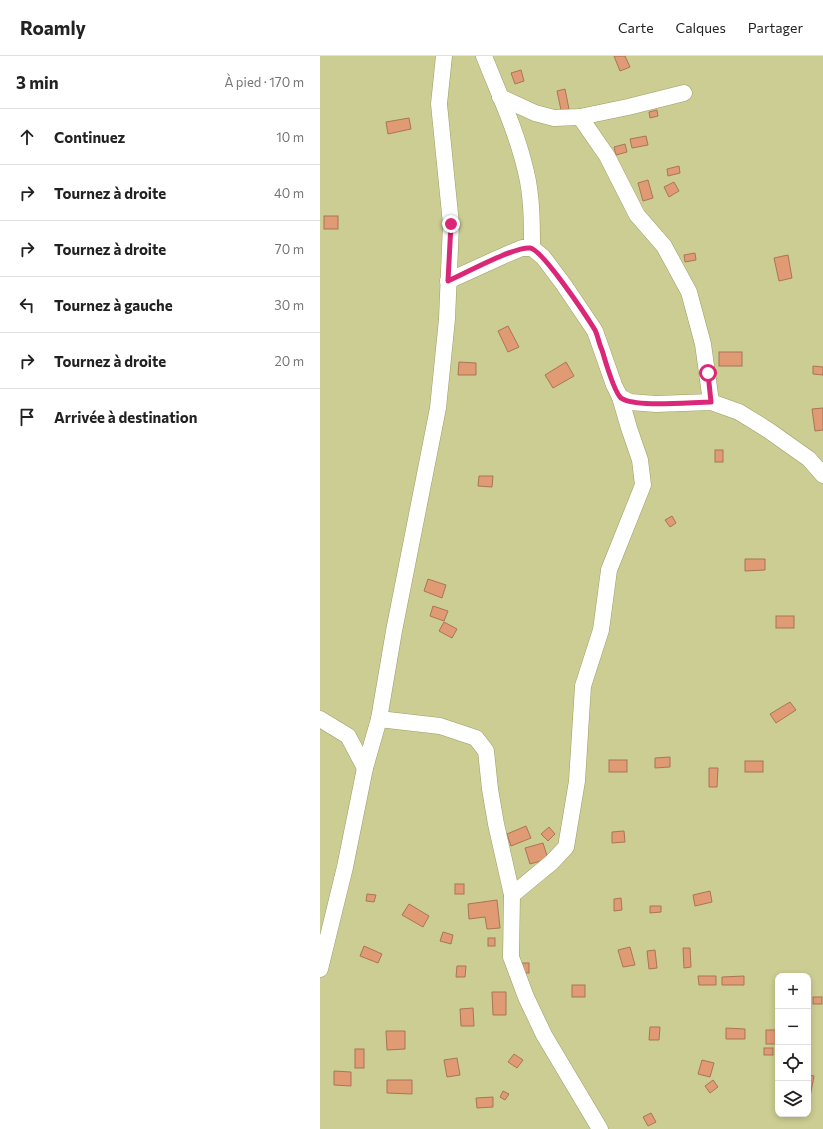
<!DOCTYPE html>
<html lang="fr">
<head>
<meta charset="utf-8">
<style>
	body { margin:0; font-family:Commissioner,sans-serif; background:#f6f6f6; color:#222 }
	.controls { position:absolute; right:12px; bottom:12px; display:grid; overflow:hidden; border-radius:8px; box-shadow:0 2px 6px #0003 }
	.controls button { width:36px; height:36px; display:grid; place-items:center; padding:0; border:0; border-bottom:1px solid #e0e0e0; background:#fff; color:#222; font:20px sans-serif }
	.stop { position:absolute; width:12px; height:12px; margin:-9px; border:3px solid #db2777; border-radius:50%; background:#fff }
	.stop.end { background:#db2777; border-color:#fff; box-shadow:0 1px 4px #0008 }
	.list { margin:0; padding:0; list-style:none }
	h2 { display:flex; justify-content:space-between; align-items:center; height:52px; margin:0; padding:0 16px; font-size:17px }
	h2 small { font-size:13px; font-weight:400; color:#767676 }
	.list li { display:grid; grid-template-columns:26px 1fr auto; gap:12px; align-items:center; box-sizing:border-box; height:56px; padding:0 16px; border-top:1px solid #e0e0e0 }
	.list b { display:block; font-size:15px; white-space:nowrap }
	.list em { font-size:13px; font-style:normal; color:#767676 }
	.icon { flex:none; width:22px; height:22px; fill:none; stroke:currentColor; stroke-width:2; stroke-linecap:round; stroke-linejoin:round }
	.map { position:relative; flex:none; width:503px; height:1073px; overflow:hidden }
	header { display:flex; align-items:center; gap:24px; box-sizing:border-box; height:56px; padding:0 20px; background:#fff; border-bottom:1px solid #e0e0e0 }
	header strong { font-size:19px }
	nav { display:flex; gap:22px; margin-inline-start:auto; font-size:14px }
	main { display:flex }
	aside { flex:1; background:#fff }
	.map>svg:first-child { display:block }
	.building { fill:#e09a74; stroke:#a97558 }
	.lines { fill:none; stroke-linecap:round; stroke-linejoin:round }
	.street-casing { stroke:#9c9e65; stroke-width:17 }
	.street { stroke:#fff; stroke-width:16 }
	.route { stroke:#db2777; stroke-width:5 }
</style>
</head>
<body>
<header>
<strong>Roamly</strong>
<nav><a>Carte</a><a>Calques</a><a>Partager</a></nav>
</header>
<main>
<aside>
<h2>3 min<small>À pied · 170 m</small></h2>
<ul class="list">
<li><svg class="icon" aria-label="ahead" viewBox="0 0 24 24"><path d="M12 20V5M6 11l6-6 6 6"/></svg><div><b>Continuez</b></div><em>10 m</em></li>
<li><svg class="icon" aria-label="right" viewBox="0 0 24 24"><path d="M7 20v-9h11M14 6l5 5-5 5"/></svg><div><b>Tournez à droite</b></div><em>40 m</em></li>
<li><svg class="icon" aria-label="right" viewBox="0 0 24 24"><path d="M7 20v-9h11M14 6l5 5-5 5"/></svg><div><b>Tournez à droite</b></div><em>70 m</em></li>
<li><svg class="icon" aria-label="left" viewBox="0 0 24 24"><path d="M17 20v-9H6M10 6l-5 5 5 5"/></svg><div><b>Tournez à gauche</b></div><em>30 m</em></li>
<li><svg class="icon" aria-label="right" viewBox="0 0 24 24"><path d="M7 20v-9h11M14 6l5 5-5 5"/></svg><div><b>Tournez à droite</b></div><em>20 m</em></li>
<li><svg class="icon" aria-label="arrive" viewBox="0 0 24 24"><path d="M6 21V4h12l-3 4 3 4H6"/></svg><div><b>Arrivée à destination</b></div></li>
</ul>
</aside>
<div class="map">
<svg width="503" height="1073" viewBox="0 0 503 1073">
	<rect width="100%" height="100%" fill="#cbcd92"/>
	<g class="building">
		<polygon points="294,0 305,0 310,11 300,15"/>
		<polygon points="201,14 204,25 195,28 191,17"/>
		<polygon points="245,33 249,53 241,54 237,35"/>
		<polygon points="337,54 338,60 330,62 329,56"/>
		<polygon points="89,62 91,73 68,78 66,66"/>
		<polygon points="326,80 328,89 312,92 310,83"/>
		<polygon points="305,88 307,96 296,99 294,91"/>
		<polygon points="359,110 360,117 348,120 347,113"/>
		<polygon points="328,124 333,142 323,145 318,127"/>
		<polygon points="354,126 359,135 349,141 344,131"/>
		<rect x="4" y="160" width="14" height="13"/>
		<polygon points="375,197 376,204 365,206 364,199"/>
		<polygon points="468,199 472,222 459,225 454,202"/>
		<polygon points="188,270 199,291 188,296 178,275"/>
		<rect x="399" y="296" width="23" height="14"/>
		<polygon points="139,306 156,307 156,319 138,319"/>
		<polygon points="246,306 254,320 233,332 225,319"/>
		<polygon points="493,310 503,311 503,319 493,318"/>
		<polygon points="503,352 503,374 495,375 492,353"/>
		<rect x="395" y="394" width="8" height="12"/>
		<polygon points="159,420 173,420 172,431 158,430"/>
		<polygon points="352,460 356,467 350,471 345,464"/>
		<polygon points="425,503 445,503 445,514 425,515"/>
		<polygon points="108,523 126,529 122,542 104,535"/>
		<polygon points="113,550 128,555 124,565 110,560"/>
		<rect x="456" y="560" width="18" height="12"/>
		<polygon points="124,566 137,573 132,582 119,575"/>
		<polygon points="470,646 476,654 456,667 450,658"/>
		<polygon points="350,701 350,711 335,712 335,702"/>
		<rect x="289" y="704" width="18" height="12"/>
		<rect x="425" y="705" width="18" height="11"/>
		<polygon points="389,712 398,712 397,731 389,731"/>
		<polygon points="206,770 211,782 191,790 187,778"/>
		<polygon points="229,771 235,778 228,785 221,778"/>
		<polygon points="304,775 305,786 292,787 292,776"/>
		<polygon points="223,787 228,803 210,808 205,792"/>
		<rect x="135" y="828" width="9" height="10"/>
		<polygon points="390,835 392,846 375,850 373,839"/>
		<polygon points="47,838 56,839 54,846 46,845"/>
		<polygon points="301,842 302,854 294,855 294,843"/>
		<polygon points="177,844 180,872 167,873 165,861 149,863 148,848"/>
		<polygon points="89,848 109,860 103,871 82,859"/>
		<polygon points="330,850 341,850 341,856 330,857"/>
		<polygon points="123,876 133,879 131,888 120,885"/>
		<rect x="168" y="882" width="7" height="8"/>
		<polygon points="44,890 62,898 58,907 40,900"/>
		<polygon points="310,891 315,909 303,911 298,894"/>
		<polygon points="363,892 370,892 371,911 364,912"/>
		<polygon points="335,894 337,912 329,913 327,895"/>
		<rect x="198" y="907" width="11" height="10"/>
		<polygon points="137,910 146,910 145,921 136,921"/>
		<polygon points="378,920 396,920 396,929 379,929"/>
		<polygon points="424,920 424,929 402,929 402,921"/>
		<rect x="252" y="929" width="13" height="12"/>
		<polygon points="172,936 186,936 186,959 173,959"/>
		<rect x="493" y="941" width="9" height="7"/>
		<polygon points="153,952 154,970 141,970 140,953"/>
		<polygon points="330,971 340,971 339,984 329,984"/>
		<polygon points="406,972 425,973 425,983 406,983"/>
		<rect x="446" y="974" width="12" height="14"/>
		<polygon points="66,975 85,975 85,993 67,994"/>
		<rect x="444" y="992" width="9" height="7"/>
		<rect x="35" y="993" width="9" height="19"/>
		<polygon points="194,998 203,1004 197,1012 188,1006"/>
		<polygon points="137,1002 140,1019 127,1021 124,1004"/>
		<polygon points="382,1004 394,1007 390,1021 378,1018"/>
		<polygon points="14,1015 31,1016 31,1030 14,1029"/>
		<polygon points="488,1019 494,1020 490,1041 488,1041"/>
		<polygon points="67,1024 92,1024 92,1038 67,1037"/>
		<polygon points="393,1024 398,1031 390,1037 385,1030"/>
		<polygon points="183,1035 189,1038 185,1044 180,1041"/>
		<polygon points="173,1041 173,1051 157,1052 156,1042"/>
		<polygon points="331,1057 336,1066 328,1070 323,1061"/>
	</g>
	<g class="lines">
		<defs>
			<g id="street">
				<path d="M164 0C179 38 197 76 206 116 212 140 212 167 212 192"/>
				<polyline points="180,41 215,57 234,62 260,61 308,51 364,37"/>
				<polyline points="260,61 287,100 317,159 344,190 369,236 383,288 391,346"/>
				<polyline points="128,225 183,200 202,192 212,192 223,201 244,229 275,275 294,329 300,341 309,372 320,404 323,429 289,514 281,574 263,630 257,725 246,791 232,806 192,839"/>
				<polyline points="300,341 310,346 336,348 391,346 419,356 448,374 489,403 503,419"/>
				<polyline points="0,663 28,680 45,712"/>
				<polyline points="59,663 120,670 156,682 166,695 170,733 176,768 192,839 191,901 206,941 224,979 280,1073"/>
				<polyline points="0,913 25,811 45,712 59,663 74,575 118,352 127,263 131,168 119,48 124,0"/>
			</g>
		</defs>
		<use href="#street" class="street-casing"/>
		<use href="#street" class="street"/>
	</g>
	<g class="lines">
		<path class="route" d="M131 168 128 225C146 217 193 191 210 192 222 193 267 261 275 274 278 280 279 288 282 294 285 304 294 336 301 342 315 352 372 346 391 346L388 317"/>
	</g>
</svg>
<div class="controls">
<button>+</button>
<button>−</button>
<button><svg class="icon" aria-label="locate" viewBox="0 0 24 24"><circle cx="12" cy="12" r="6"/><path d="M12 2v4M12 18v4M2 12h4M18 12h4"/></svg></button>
<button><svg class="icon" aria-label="layers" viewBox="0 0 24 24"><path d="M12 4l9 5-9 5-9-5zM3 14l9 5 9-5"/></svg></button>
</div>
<div class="stop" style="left:388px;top:317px"></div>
<div class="stop end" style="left:131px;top:168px"></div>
</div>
</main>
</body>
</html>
